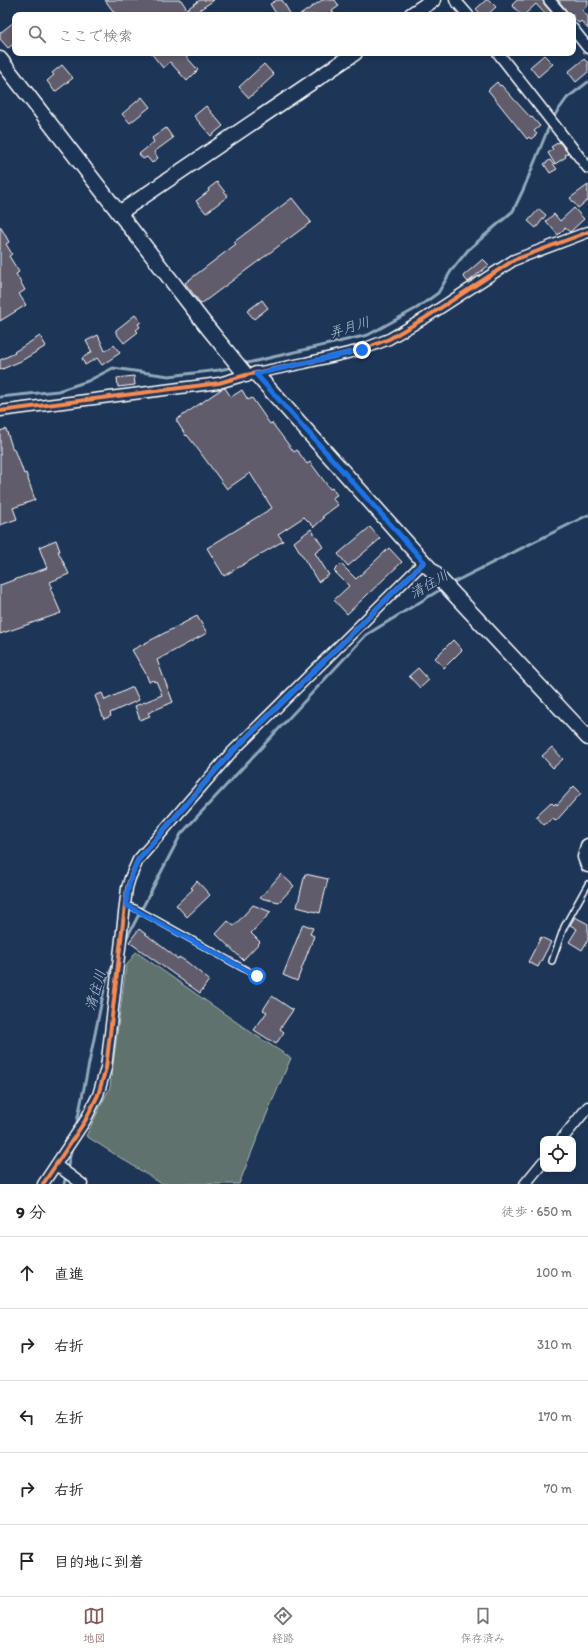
<!DOCTYPE html>
<html lang="ja">
<head>
<meta charset="utf-8">
<style>
	body { margin:0; font-family:Itim,"Klee One",sans-serif; background:#f2f2f2; color:#222 }
	.controls { position:absolute; right:12px; bottom:12px; display:grid; overflow:hidden; border-radius:8px; box-shadow:0 2px 6px #0003 }
	.controls button { width:36px; height:36px; display:grid; place-items:center; padding:0; border:0; border-bottom:1px solid #e0e0e0; background:#fff; color:#222; font:20px sans-serif }
	.stop { position:absolute; width:12px; height:12px; margin:-9px; border:3px solid #1a73e8; border-radius:50%; background:#fff }
	.stop.end { background:#1a73e8; border-color:#fff; box-shadow:0 1px 4px #0008 }
	.list { margin:0; padding:0; list-style:none }
	h2 { display:flex; justify-content:space-between; align-items:center; height:52px; margin:0; padding:0 16px; font-size:17px }
	h2 small { font-size:13px; font-weight:400; color:#767676 }
	.list li { display:grid; grid-template-columns:26px 1fr auto; gap:12px; align-items:center; box-sizing:border-box; height:72px; padding:0 16px; border-top:1px solid #e0e0e0 }
	.list b { display:block; font-size:15px; white-space:nowrap }
	.list em { font-size:13px; font-style:normal; color:#767676 }
	.icon { flex:none; width:22px; height:22px; fill:none; stroke:currentColor; stroke-width:2; stroke-linecap:round; stroke-linejoin:round }
	.map { position:relative; flex:none; width:588px; height:1184px; overflow:hidden }
	.search { position:absolute; background:#fff; box-shadow:0 2px 6px #0003; left:12px; right:12px; top:12px; height:44px; display:flex; align-items:center; gap:10px; box-sizing:border-box; padding:0 14px; border-radius:8px; color:#767676; font-size:15px }
	.sheet { height:412px; background:#fff }
	nav { display:flex; justify-content:space-around; align-items:center; box-sizing:border-box; height:56px; border-top:1px solid #e0e0e0; background:#fff; font-size:11px; color:#767676 }
	nav a { display:grid; justify-items:center; gap:2px }
	nav .on { color:#85585c }
	.map>svg:first-child { display:block }
	.green { fill:#5e726d; stroke:#aeb8b6 }
	.lines { fill:none; stroke-linecap:round; stroke-linejoin:round }
	.stream { stroke:#91a8bc; stroke-width:3 }
	.building { fill:#605c6c; stroke:#fff }
	.lane-casing { stroke:#fff; stroke-width:8 }
	.street-casing { stroke:#fff; stroke-width:13 }
	.secondary-casing { stroke:#fff; stroke-width:17 }
	.lane { stroke:#1d3557; stroke-width:5 }
	.street { stroke:#1d3557; stroke-width:10 }
	.secondary { stroke:#1d3557; stroke-width:14 }
	.cycleway-casing { stroke:#1d3557; stroke-width:6 }
	.cycleway { stroke:#f68b52; stroke-width:4 }
	.route { stroke:#1a73e8; stroke-width:5 }
	.labels { text-anchor:middle; stroke-width:3.5; stroke-linejoin:round; paint-order:stroke }
	.water-label { font-size:14px; font-style:italic; fill:#b5c5d2; stroke:#1d3557 }
</style>
</head>
<body>
<div class="map">
<svg width="588" height="1184" viewBox="0 0 588 1184">
	<rect width="100%" height="100%" fill="#1d3557"/>
	<filter id="ink" filterUnits="userSpaceOnUse"><feTurbulence type="fractalNoise" baseFrequency=".025" numOctaves="2"/><feDisplacementMap in="SourceGraphic" scale="8" xChannelSelector="R" yChannelSelector="G"/><feConvolveMatrix kernelMatrix="1 2 1 2 8 2 1 2 1" color-interpolation-filters="sRGB"/></filter>
	<g filter="url(#ink)">
		<polygon class="green" points="136,952 252,1033 291,1058 268,1111 239,1184 162,1184 86,1136 110,1087 126,966"/>
		<g class="lines">
			<g class="stream">
				<polyline points="552,119 567,98 588,82"/>
				<polyline points="243,364 368,335 417,308 438,293 451,271 468,250 513,211 524,188 550,124"/>
				<polyline points="0,397 58,391 88,381 113,368 169,376 219,370 234,367"/>
				<polyline points="450,584 588,515"/>
				<polyline points="124,943 181,834 366,635 443,588"/>
				<polyline points="76,1127 106,980 114,964"/>
				<polyline points="67,1170 72,1147"/>
				<polyline points="64,1184 66,1176"/>
			</g>
		</g>
		<g class="building">
			<polygon points="105,0 181,0 187,9 200,0 214,0 192,15 116,15"/>
			<polygon points="277,0 282,0 291,15 277,15 270,4"/>
			<polygon points="322,0 335,0 339,6 332,11 335,15 300,15"/>
			<polygon points="486,0 489,0 496,7 487,15 482,15 476,9"/>
			<polygon points="517,0 543,0 544,4 553,14 546,15 536,4 524,15 521,15 512,5"/>
			<polygon points="558,0 588,0 588,5 582,10 588,17 588,29 581,21 579,23 573,18 573,15 570,15"/>
			<polygon points="15,21 15,43 8,48 0,39 0,33"/>
			<polygon points="151,53 183,53 198,70 187,81 170,62 163,68"/>
			<polygon points="544,55 553,64 538,77 530,67"/>
			<polygon points="584,59 588,63 588,72 576,82 568,72"/>
			<polygon points="264,64 274,75 249,98 239,87"/>
			<polygon points="62,65 73,78 55,92 47,81 54,75 52,73"/>
			<polygon points="497,82 500,86 501,85 531,118 532,117 540,126 534,131 537,134 531,139 529,137 527,139 488,90"/>
			<polygon points="142,97 150,107 130,123 122,114"/>
			<polygon points="206,106 223,126 211,136 194,116"/>
			<polygon points="166,128 173,138 154,152 158,158 152,163 147,157 143,159 139,154 154,142 152,138"/>
			<polygon points="559,142 568,153 565,155 566,157 555,164 548,153 553,149 551,147"/>
			<polygon points="550,160 557,169 550,173 544,164"/>
			<polygon points="217,182 228,196 206,213 196,201 209,191 208,189"/>
			<polygon points="588,185 588,200 578,208 570,198"/>
			<polygon points="292,198 311,222 201,304 185,283 236,244 234,242"/>
			<polygon points="574,208 584,219 570,232 565,228 558,235 546,221 554,214 560,221"/>
			<polygon points="539,209 546,215 536,228 528,221"/>
			<polygon points="0,226 9,242 6,244 12,254 9,256 19,272 16,274 25,290 19,294 26,305 0,321"/>
			<polygon points="483,259 489,265 468,282 463,276"/>
			<polygon points="262,300 268,308 254,319 247,311"/>
			<polygon points="135,315 141,322 138,324 140,327 136,330 138,332 124,343 116,333 116,330"/>
			<polygon points="98,335 105,351 114,345 120,353 102,365 97,358 85,365 82,358 92,352 86,341"/>
			<polygon points="40,336 46,346 21,361 0,370 0,360 15,353 14,352"/>
			<polygon points="134,376 135,385 118,387 117,378"/>
			<polygon points="223,388 225,388 231,397 242,390 248,400 252,398 270,424 272,423 294,452 297,450 307,464 310,462 330,489 332,488 337,495 332,498 338,505 322,517 324,518 314,527 304,517 278,534 283,541 224,576 207,548 272,508 250,473 227,489 194,444 187,435 186,436 176,420"/>
			<polygon points="6,429 13,450 14,449 18,460 19,460 24,474 26,473 35,500 13,508 17,519 0,525 0,431"/>
			<polygon points="370,527 380,539 348,566 338,554"/>
			<polygon points="311,529 323,547 315,553 329,575 318,582 294,542"/>
			<polygon points="56,540 60,551 58,551 69,574 50,582 52,587 50,588 61,613 0,634 0,585 47,568 39,547"/>
			<polygon points="389,548 402,562 347,614 334,600 349,586 334,571 341,564 356,579"/>
			<polygon points="197,616 207,633 157,660 173,702 148,713 150,716 140,720 135,706 162,695 156,681 154,682 153,680 149,682 146,674 132,650"/>
			<polygon points="453,640 462,650 444,668 435,658"/>
			<polygon points="418,668 429,680 420,688 409,676"/>
			<polygon points="133,687 139,700 110,713 111,716 104,719 95,696 102,693 105,700"/>
			<polygon points="552,747 563,759 553,768 542,756"/>
			<polygon points="574,786 581,793 556,821 553,818 544,825 536,816 551,802 554,805 556,803 557,805"/>
			<polygon points="281,874 294,886 279,902 260,898"/>
			<polygon points="305,874 328,879 320,913 297,907"/>
			<polygon points="197,881 210,895 187,917 176,905 193,889 191,888"/>
			<polygon points="253,905 271,912 251,933 260,942 243,960 216,934 228,921 234,926"/>
			<polygon points="575,917 588,924 588,940 582,950 569,942 577,929 570,925"/>
			<polygon points="303,924 313,928 310,934 314,936 297,981 283,975"/>
			<polygon points="139,929 178,959 179,957 187,962 209,980 200,993 129,942"/>
			<polygon points="541,937 551,942 538,967 528,962"/>
			<polygon points="272,996 293,1010 280,1029 284,1032 276,1044 254,1030 267,1012 263,1010"/>
		</g>
		<g class="lines">
			<defs>
				<g id="lane">
					<polyline points="126,905 135,908 257,976"/>
					<polyline points="552,961 564,927 588,884"/>
				</g>
				<g id="street">
					<polyline points="455,0 468,15"/>
					<polyline points="549,0 562,15"/>
					<polyline points="573,29 588,48"/>
					<polyline points="498,53 588,168"/>
					<polyline points="0,411 219,383 246,375 305,363 361,350 389,339 425,318 514,260 588,232"/>
					<polyline points="562,1139 588,1107"/>
					<polyline points="56,1165 82,1184"/>
					<polyline points="43,1184 85,1121 98,1095 106,1068 127,888 130,878 138,860 229,755 424,562"/>
					<polyline points="525,1184 543,1162"/>
				</g>
				<g id="secondary">
					<polyline points="411,15 433,0"/>
					<polyline points="0,59 208,328 246,375"/>
					<polyline points="119,213 355,53"/>
					<polyline points="256,374 424,562 588,738"/>
					<polyline points="588,846 585,857 588,865"/>
				</g>
			</defs>
			<use href="#lane" class="lane-casing"/>
			<use href="#street" class="street-casing"/>
			<use href="#secondary" class="secondary-casing"/>
			<use href="#lane" class="lane"/>
			<use href="#street" class="street"/>
			<use href="#secondary" class="secondary"/>
			<defs>
				<g id="cycleway">
					<polyline points="0,411 219,383 246,375 305,363 361,350 389,339 425,318 514,260 588,232"/>
					<polyline points="43,1184 85,1121 98,1095 106,1068 127,888 130,878 138,860 229,755 424,562"/>
				</g>
			</defs>
			<use href="#cycleway" class="cycleway-casing"/>
			<use href="#cycleway" class="cycleway"/>
		</g>
	</g>
	<g class="lines" filter="url(#ink)">
		<path class="route" d="M257 976 126 905C127 887 131 876 138 860L229 755 424 562 256 374 362 350"/>
	</g>
	<g class="labels">
		<g class="water-label">
			<text transform="translate(349 327) rotate(-17)" y="5">弄月川</text>
			<text transform="translate(429 584) rotate(-30)" y="5">清住川</text>
			<text transform="translate(95 990) rotate(-74)" y="5">清住川</text>
		</g>
	</g>
</svg>
<div class="controls">
<button><svg class="icon" aria-label="locate" viewBox="0 0 24 24"><circle cx="12" cy="12" r="6"/><path d="M12 2v4M12 18v4M2 12h4M18 12h4"/></svg></button>
</div>
<div class="stop" style="left:257px;top:976px"></div>
<div class="stop end" style="left:362px;top:350px"></div>
<div class="search"><svg class="icon" aria-label="search" viewBox="0 0 24 24"><circle cx="10" cy="10" r="6"/><path d="M15 15l6 6"/></svg>ここで検索</div>
</div>
<section class="sheet">
<h2>9 分<small>徒歩 · 650 m</small></h2>
<ul class="list">
<li><svg class="icon" aria-label="ahead" viewBox="0 0 24 24"><path d="M12 20V5M6 11l6-6 6 6"/></svg><div><b>直進</b></div><em>100 m</em></li>
<li><svg class="icon" aria-label="right" viewBox="0 0 24 24"><path d="M7 20v-9h11M14 6l5 5-5 5"/></svg><div><b>右折</b></div><em>310 m</em></li>
<li><svg class="icon" aria-label="left" viewBox="0 0 24 24"><path d="M17 20v-9H6M10 6l-5 5 5 5"/></svg><div><b>左折</b></div><em>170 m</em></li>
<li><svg class="icon" aria-label="right" viewBox="0 0 24 24"><path d="M7 20v-9h11M14 6l5 5-5 5"/></svg><div><b>右折</b></div><em>70 m</em></li>
<li><svg class="icon" aria-label="arrive" viewBox="0 0 24 24"><path d="M6 21V4h12l-3 4 3 4H6"/></svg><div><b>目的地に到着</b></div></li>
</ul>
</section>
<nav>
<a class="on"><svg class="icon" aria-label="map" viewBox="0 0 24 24"><path d="M3 6l6-2 6 2 6-2v14l-6 2-6-2-6 2zM9 4v14M15 6v14"/></svg>地図</a>
<a><svg class="icon" aria-label="directions" viewBox="0 0 24 24"><path d="M12 3l9 9-9 9-9-9zM9 14v-3h6M13 9l2 2-2 2"/></svg>経路</a>
<a><svg class="icon" aria-label="saved" viewBox="0 0 24 24"><path d="M7 4h10v16l-5-4-5 4z"/></svg>保存済み</a>
</nav>
</body>
</html>
